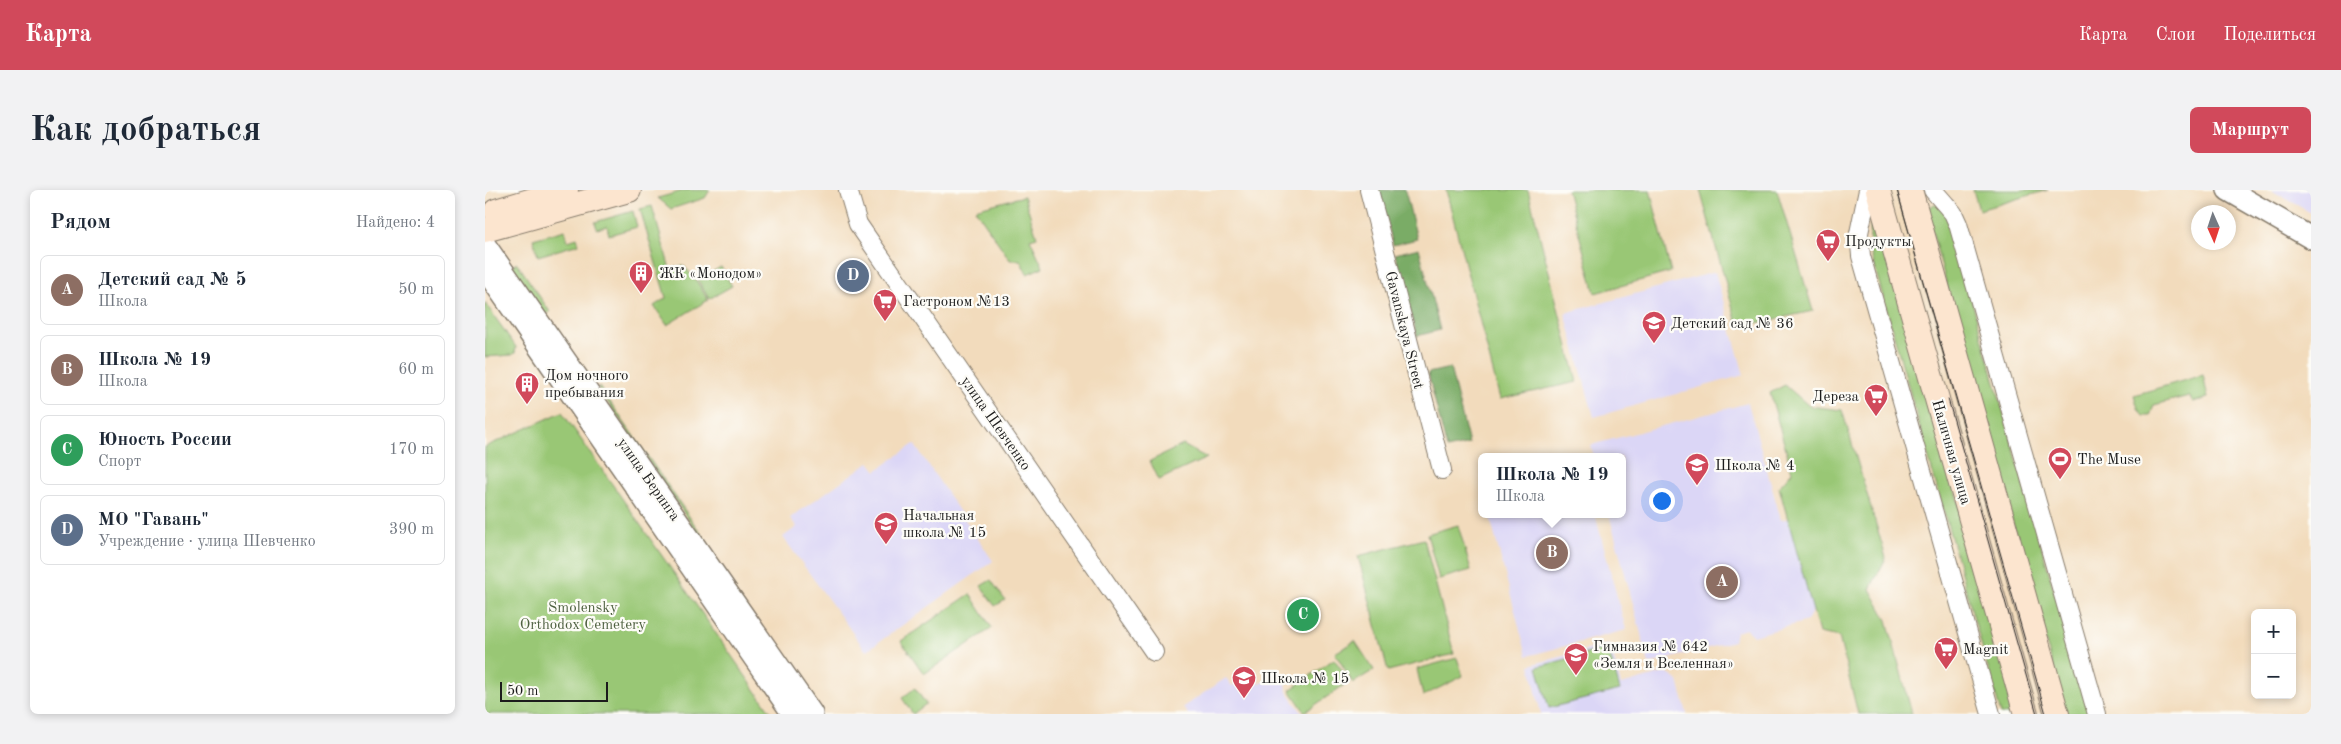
<!DOCTYPE html>
<html lang="ru">
<head>
<meta charset="utf-8">
<style>
	body { margin:0; font-family:"Old Standard TT",serif; background:#f2f2f3; color:#1f2937 }
	.controls { position:absolute; right:15px; bottom:15px; display:grid; overflow:hidden; border-radius:8px; box-shadow:0 2px 8px #0003 }
	.controls button { width:45px; height:45px; display:grid; place-items:center; padding:0; border:0; border-bottom:1px solid #e0e1e3; background:#fff; color:#1f2937; font:25px sans-serif }
	.compass { position:absolute; left:1706px; top:15px; width:45px; height:45px; border-radius:50%; background:#fff; box-shadow:0 2px 8px #0003; rotate:177deg }
	.scale { position:absolute; left:15px; bottom:12px; width:108px; box-sizing:border-box; padding-left:5px; border:2px solid #1c1c1c; border-top:0; font-size:14px; line-height:18px; white-space:nowrap; color:#1c1c1c; -webkit-text-stroke:4px #fdfcf7; paint-order:stroke }
	.you { position:absolute; left:1176px; top:310px; width:18px; height:18px; margin:-12px; border:4px solid #fff; border-radius:50%; background:#1a73e8; box-shadow:0 0 0 8px #1a73e833 }
	.badge { display:grid; place-items:center; width:32px; height:32px; border-radius:50%; background:#d1495b; color:#fff; font-size:16px; font-weight:700 }
	.pin { position:absolute; translate:-50% -50%; border:2px solid #fff; box-shadow:0 1px 5px #0006 }
	.popup { position:absolute; left:993px; top:263px; width:148px; height:65px; box-sizing:border-box; display:grid; place-content:center; border-radius:8px; background:#fff; filter:drop-shadow(0 1px 4px #0005); font-size:16px; white-space:nowrap; color:#747a83 }
	.popup b { font-size:19px; color:#1f2937 }
	.popup::after { content:''; position:absolute; left:50%; top:100%; margin-left:-10px; border:10px solid transparent; border-top-color:#fff }
	.list { margin:0; padding:0; list-style:none }
	h2 { display:flex; justify-content:space-between; align-items:center; height:65px; margin:0; padding:0 20px; font-size:21px }
	h2 small { font-size:16px; font-weight:400; color:#747a83 }
	.list li { display:grid; grid-template-columns:32px 1fr auto; gap:15px; align-items:center; box-sizing:border-box; height:70px; margin:0 10px 10px; padding:0 10px; border:1px solid #e0e1e3; border-radius:8px }
	.list b { display:block; font-size:19px; white-space:nowrap }
	.list p { margin:0; font-size:16px; white-space:nowrap; color:#747a83 }
	.list em { font-size:16px; font-style:normal; color:#747a83 }
	.map { position:relative; flex:none; width:1826px; height:524px; overflow:hidden; border-radius:8px }
	header { display:flex; align-items:center; gap:30px; box-sizing:border-box; height:70px; padding:0 25px; background:#d1495b; color:#fff }
	header strong { font-size:24px }
	nav { display:flex; gap:28px; margin-inline-start:auto; font-size:18px }
	.intro { display:flex; align-items:center; justify-content:space-between; box-sizing:border-box; height:120px; padding:0 30px }
	h1 { margin:0; font-size:35px }
	.button { padding:12px 22px; border-radius:8px; background:#d1495b; color:#fff; font-size:18px; font-weight:700 }
	main { display:flex; gap:30px; padding:0 30px }
	aside { flex:1; background:#fff; border-radius:8px; box-shadow:0 2px 8px #0003 }
	.map>svg:first-child { display:block }
	.built { fill:#dbd6f6 }
	.green { fill:#99c775; stroke:#5a7248 }
	.forest { fill:#7aac66; stroke:#4b6441 }
	.lines { fill:none; stroke-linecap:round; stroke-linejoin:round }
	.minor-casing { stroke:#877c6c; stroke-width:20 }
	.tertiary-casing { stroke:#877c6c; stroke-width:24 }
	.secondary-casing { stroke:#877c6c; stroke-width:26 }
	.minor { stroke:#fff; stroke-width:18 }
	.tertiary { stroke:#fff; stroke-width:21 }
	.secondary { stroke:#fce5cf; stroke-width:24 }
	.tram { stroke:#1c1c1c; stroke-width:1 }
	.labels { text-anchor:middle; stroke-width:4.5; stroke-linejoin:round; paint-order:stroke }
	.poi-label { font-size:15px; fill:#1c1c1c; stroke:#fdfcf7; text-anchor:start }
	.street-label { font-size:15px; fill:#1c1c1c; stroke:#fdfcf7 }
	.park-label { font-size:15px; fill:#4e6040; stroke:#fdfcf7 }
</style>
</head>
<body>
<header>
<strong>Карта</strong>
<nav><a>Карта</a><a>Слои</a><a>Поделиться</a></nav>
</header>
<div class="intro"><h1>Как добраться</h1><a class="button">Маршрут</a></div>
<main>
<aside>
<h2>Рядом<small>Найдено: 4</small></h2>
<ul class="list">
<li><span class="badge" style="background:#8d6e63">A</span><div><b>Детский сад № 5</b><p>Школа</p></div><em>50 m</em></li>
<li><span class="badge" style="background:#8d6e63">B</span><div><b>Школа № 19</b><p>Школа</p></div><em>60 m</em></li>
<li><span class="badge" style="background:#2e9e5b">C</span><div><b>Юность России</b><p>Спорт</p></div><em>170 m</em></li>
<li><span class="badge" style="background:#5c6f8a">D</span><div><b>МО &quot;Гавань&quot;</b><p>Учреждение · улица Шевченко</p></div><em>390 m</em></li>
</ul>
</aside>
<div class="map">
<svg width="1826" height="524" viewBox="0 0 1826 524">
	<rect width="100%" height="100%" fill="#fdfcf7"/>
	<filter id="ink" filterUnits="userSpaceOnUse"><feTurbulence type="fractalNoise" baseFrequency=".02" numOctaves="2"/><feDisplacementMap in="SourceGraphic" scale="10" xChannelSelector="R" yChannelSelector="G"/><feConvolveMatrix kernelMatrix="1 2 1 2 8 2 1 2 1" color-interpolation-filters="sRGB"/></filter>
	<filter id="wash" filterUnits="userSpaceOnUse"><feTurbulence type="fractalNoise" baseFrequency=".0096" numOctaves="4" result="noise"/><feDisplacementMap in="SourceGraphic" scale="20" xChannelSelector="R" yChannelSelector="G"/><feGaussianBlur stdDeviation="1.12" result="paint"/><feColorMatrix in="noise" values="0 0 0 0 0 0 0 0 0 0 0 0 0 0 0 0 0 1.4 0 .05"/><feComposite in="paint" operator="in"/></filter>
	<g filter="url(#wash)">
		<rect width="100%" height="100%" fill="#f2dbbc"/>
		<g class="built">
			<polygon points="1786,0 1826,0 1826,23"/>
			<polygon points="1230,82 1259,185 1109,227 1080,123"/>
			<polygon points="1263,213 1296,330 1306,328 1335,405 1322,431 1268,446 1261,439 1251,442 1249,451 1164,474 1124,324 1137,324 1137,267 1109,267 1106,255"/>
			<polygon points="429,254 508,371 381,461 298,347 312,337 305,328 384,272 391,281"/>
			<polygon points="1004,324 1110,324 1141,440 1042,466"/>
			<polygon points="1125,454 1136,495 1182,482 1193,491 1202,524 1056,524 1045,475"/>
			<polygon points="767,482 775,494 794,482 801,492 802,502 818,524 703,524 698,517 741,488 747,496"/>
		</g>
		<g class="green">
			<polygon points="201,0 225,0 220,8 186,19 173,8"/>
			<polygon points="961,0 1043,0 1092,192 1015,209"/>
			<polygon points="1082,0 1165,0 1186,82 1110,103"/>
			<polygon points="1215,0 1292,0 1328,121 1253,137"/>
			<polygon points="1488,0 1563,0 1494,20"/>
			<polygon points="539,6 552,47 545,49 558,77 542,84 535,70 525,70 490,19"/>
			<polygon points="1448,15 1452,15 1463,27 1604,524 1581,524 1441,20"/>
			<polygon points="167,16 185,79 198,75 211,90 223,110 182,135 169,116 181,108 155,19"/>
			<polygon points="148,21 152,37 124,45 122,36 112,39 110,32"/>
			<polygon points="1390,32 1393,32 1534,524 1516,524 1384,57 1386,35"/>
			<polygon points="80,40 83,51 92,48 94,54 53,66 48,49"/>
			<polygon points="32,73 65,122 59,125 25,78"/>
			<polygon points="236,77 247,96 224,109 213,90"/>
			<polygon points="0,113 31,157 30,163 27,165 0,167"/>
			<polygon points="1718,185 1723,208 1708,212 1704,206 1669,215 1665,226 1658,226 1653,218 1649,205"/>
			<polygon points="1300,195 1324,216 1357,220 1401,368 1385,399 1402,430 1427,524 1373,524 1354,447 1334,443 1294,297 1307,282 1285,203"/>
			<polygon points="114,196 221,351 218,351 113,198"/>
			<polygon points="77,222 287,524 0,524 0,257"/>
			<polygon points="698,255 722,268 674,290 665,271"/>
			<polygon points="973,335 986,380 954,389 942,344"/>
			<polygon points="939,349 969,464 903,481 873,366"/>
			<polygon points="506,390 520,410 510,416 496,396"/>
			<polygon points="485,404 507,438 439,484 416,451"/>
			<polygon points="870,451 889,480 868,493 850,463"/>
			<polygon points="1123,458 1135,500 1064,518 1052,477"/>
			<polygon points="972,468 978,486 938,506 932,479"/>
			<polygon points="849,469 865,491 820,522 805,500"/>
			<polygon points="430,498 441,514 428,524 417,508"/>
		</g>
		<g class="forest">
			<polygon points="894,0 920,0 932,49 908,55"/>
			<polygon points="934,58 955,140 932,146 910,64"/>
			<polygon points="965,178 984,254 962,259 943,183"/>
		</g>
	</g>
	<g filter="url(#ink)">
		<g class="lines">
			<defs>
				<g id="minor">
					<polyline points="363,0 373,34 669,462"/>
					<polyline points="884,0 957,280"/>
					<polyline points="1383,0 1374,43 1376,66 1506,524"/>
					<polyline points="1448,0 1468,23 1473,34 1612,524"/>
				</g>
				<g id="tertiary">
					<polyline points="1743,0 1826,48"/>
					<polyline points="0,55 327,524"/>
					<polyline points="2,82 308,524"/>
				</g>
				<g id="secondary">
					<polyline points="1393,0 1541,524"/>
					<polyline points="1425,0 1572,524"/>
					<polyline points="11,21 81,0"/>
					<polyline points="0,40 144,0"/>
				</g>
			</defs>
			<use href="#minor" class="minor-casing"/>
			<use href="#tertiary" class="tertiary-casing"/>
			<use href="#secondary" class="secondary-casing"/>
			<use href="#minor" class="minor"/>
			<use href="#tertiary" class="tertiary"/>
			<use href="#secondary" class="secondary"/>
			<g class="tram">
				<polyline points="1412,0 1561,524"/>
				<polyline points="1463,209 1552,524"/>
			</g>
		</g>
	</g>
	<defs>
		<symbol id="supermarket-pin" viewBox="-11 -11 22 30"><path d="M0 17L-7.5 6A9.5 9.5 0 1 1 7.5 6Z" fill="#d1495b" stroke="#fdfcf7"/><path d="M-6-5.5h2.5l.6 2H6L4.5 2H-2.5L-4.4-4H-6ZM-1.5 3.2a1.3 1.3 0 1 0 .1 0ZM3 3.2a1.3 1.3 0 1 0 .1 0Z" fill="#fff"/></symbol>
		<symbol id="building-pin" viewBox="-11 -11 22 30"><path d="M0 17L-7.5 6A9.5 9.5 0 1 1 7.5 6Z" fill="#d1495b" stroke="#fdfcf7"/><path d="M-4-6H4V6H1V3H-1V6H-4ZM-2.5-4.3h1.7v1.8h-1.7ZM.8-4.3h1.7v1.8H.8ZM-2.5-1h1.7V.8h-1.7ZM.8-1h1.7V.8H.8Z" fill="#fff"/></symbol>
		<symbol id="school-pin" viewBox="-11 -11 22 30"><path d="M0 17L-7.5 6A9.5 9.5 0 1 1 7.5 6Z" fill="#d1495b" stroke="#fdfcf7"/><path d="M0-5L7-2L0 1L-7-2ZM-4 1L0 2.5L4 1V4Q0 6-4 4Z" fill="#fff"/></symbol>
		<symbol id="stadium-pin" viewBox="-11 -11 22 30"><path d="M0 17L-7.5 6A9.5 9.5 0 1 1 7.5 6Z" fill="#d1495b" stroke="#fdfcf7"/><path d="M0-5a6.5 5 0 1 0 0 10a6.5 5 0 1 0 0-10ZM-3.5-1.8h7v3.6h-7Z" fill="#fff"/></symbol>
	</defs>
	<g fill-rule="evenodd">
		<use href="#supermarket-pin" x="1329" y="37" width="28" height="38"/>
		<use href="#building-pin" x="142" y="69" width="28" height="38"/>
		<use href="#supermarket-pin" x="386" y="97" width="28" height="38"/>
		<use href="#school-pin" x="1155" y="119" width="28" height="38"/>
		<use href="#building-pin" x="28" y="180" width="28" height="38"/>
		<use href="#supermarket-pin" x="1377" y="192" width="28" height="38"/>
		<use href="#stadium-pin" x="1561" y="255" width="28" height="38"/>
		<use href="#school-pin" x="1198" y="261" width="28" height="38"/>
		<use href="#school-pin" x="387" y="320" width="28" height="38"/>
		<use href="#supermarket-pin" x="1447" y="445" width="28" height="38"/>
		<use href="#school-pin" x="1077" y="451" width="28" height="38"/>
		<use href="#school-pin" x="745" y="474" width="28" height="38"/>
	</g>
	<g class="labels">
		<g class="poi-label">
			<text x="1360" y="56">Продукты</text>
			<text x="174" y="88">ЖК «Монодом»</text>
			<text x="418" y="116">Гастроном №13</text>
			<text x="1186" y="138">Детский сад № 36</text>
			<text x="60" y="190">Дом ночного<tspan x="60" dy="17">пребывания</tspan></text>
			<text x="1374" y="211" text-anchor="end">Дереза</text>
			<text x="1592" y="274">The Muse</text>
			<text x="1230" y="280">Школа № 4</text>
			<text x="418" y="330">Начальная<tspan x="418" dy="17">школа № 15</tspan></text>
			<text x="1108" y="461">Гимназия № 642<tspan x="1108" dy="17">«Земля и Вселенная»</tspan></text>
			<text x="1478" y="464">Magnit</text>
			<text x="776" y="493">Школа № 15</text>
		</g>
		<g class="street-label">
			<text transform="translate(920 140) rotate(76)" y="5">Gavanskaya Street</text>
			<text transform="translate(511 233) rotate(55)" y="5">улица Шевченко</text>
			<text transform="translate(1467 262) rotate(74)" y="5">Наличная улица</text>
			<text transform="translate(164 289) rotate(55)" y="5">улица Беринга</text>
		</g>
		<g class="park-label">
			<text x="98" y="422">Smolensky<tspan x="98" dy="17">Orthodox Cemetery</tspan></text>
		</g>
	</g>
</svg>
<div class="controls">
<button>+</button>
<button>−</button>
</div>
<svg class="compass" viewBox="-18 -18 36 36"><path d="M0-13l5 13h-10z" fill="#e53935"/><path d="M0 13l5-13h-10z" fill="#747a83"/></svg>
<div class="scale">50 m</div>
<div class="you"></div>
<div class="pin badge" style="left:1237px;top:392px;background:#8d6e63">A</div>
<div class="pin badge" style="left:1067px;top:363px;background:#8d6e63">B</div>
<div class="popup"><b>Школа № 19</b>Школа</div>
<div class="pin badge" style="left:818px;top:425px;background:#2e9e5b">C</div>
<div class="pin badge" style="left:368px;top:86px;background:#5c6f8a">D</div>
</div>
</main>
</body>
</html>
